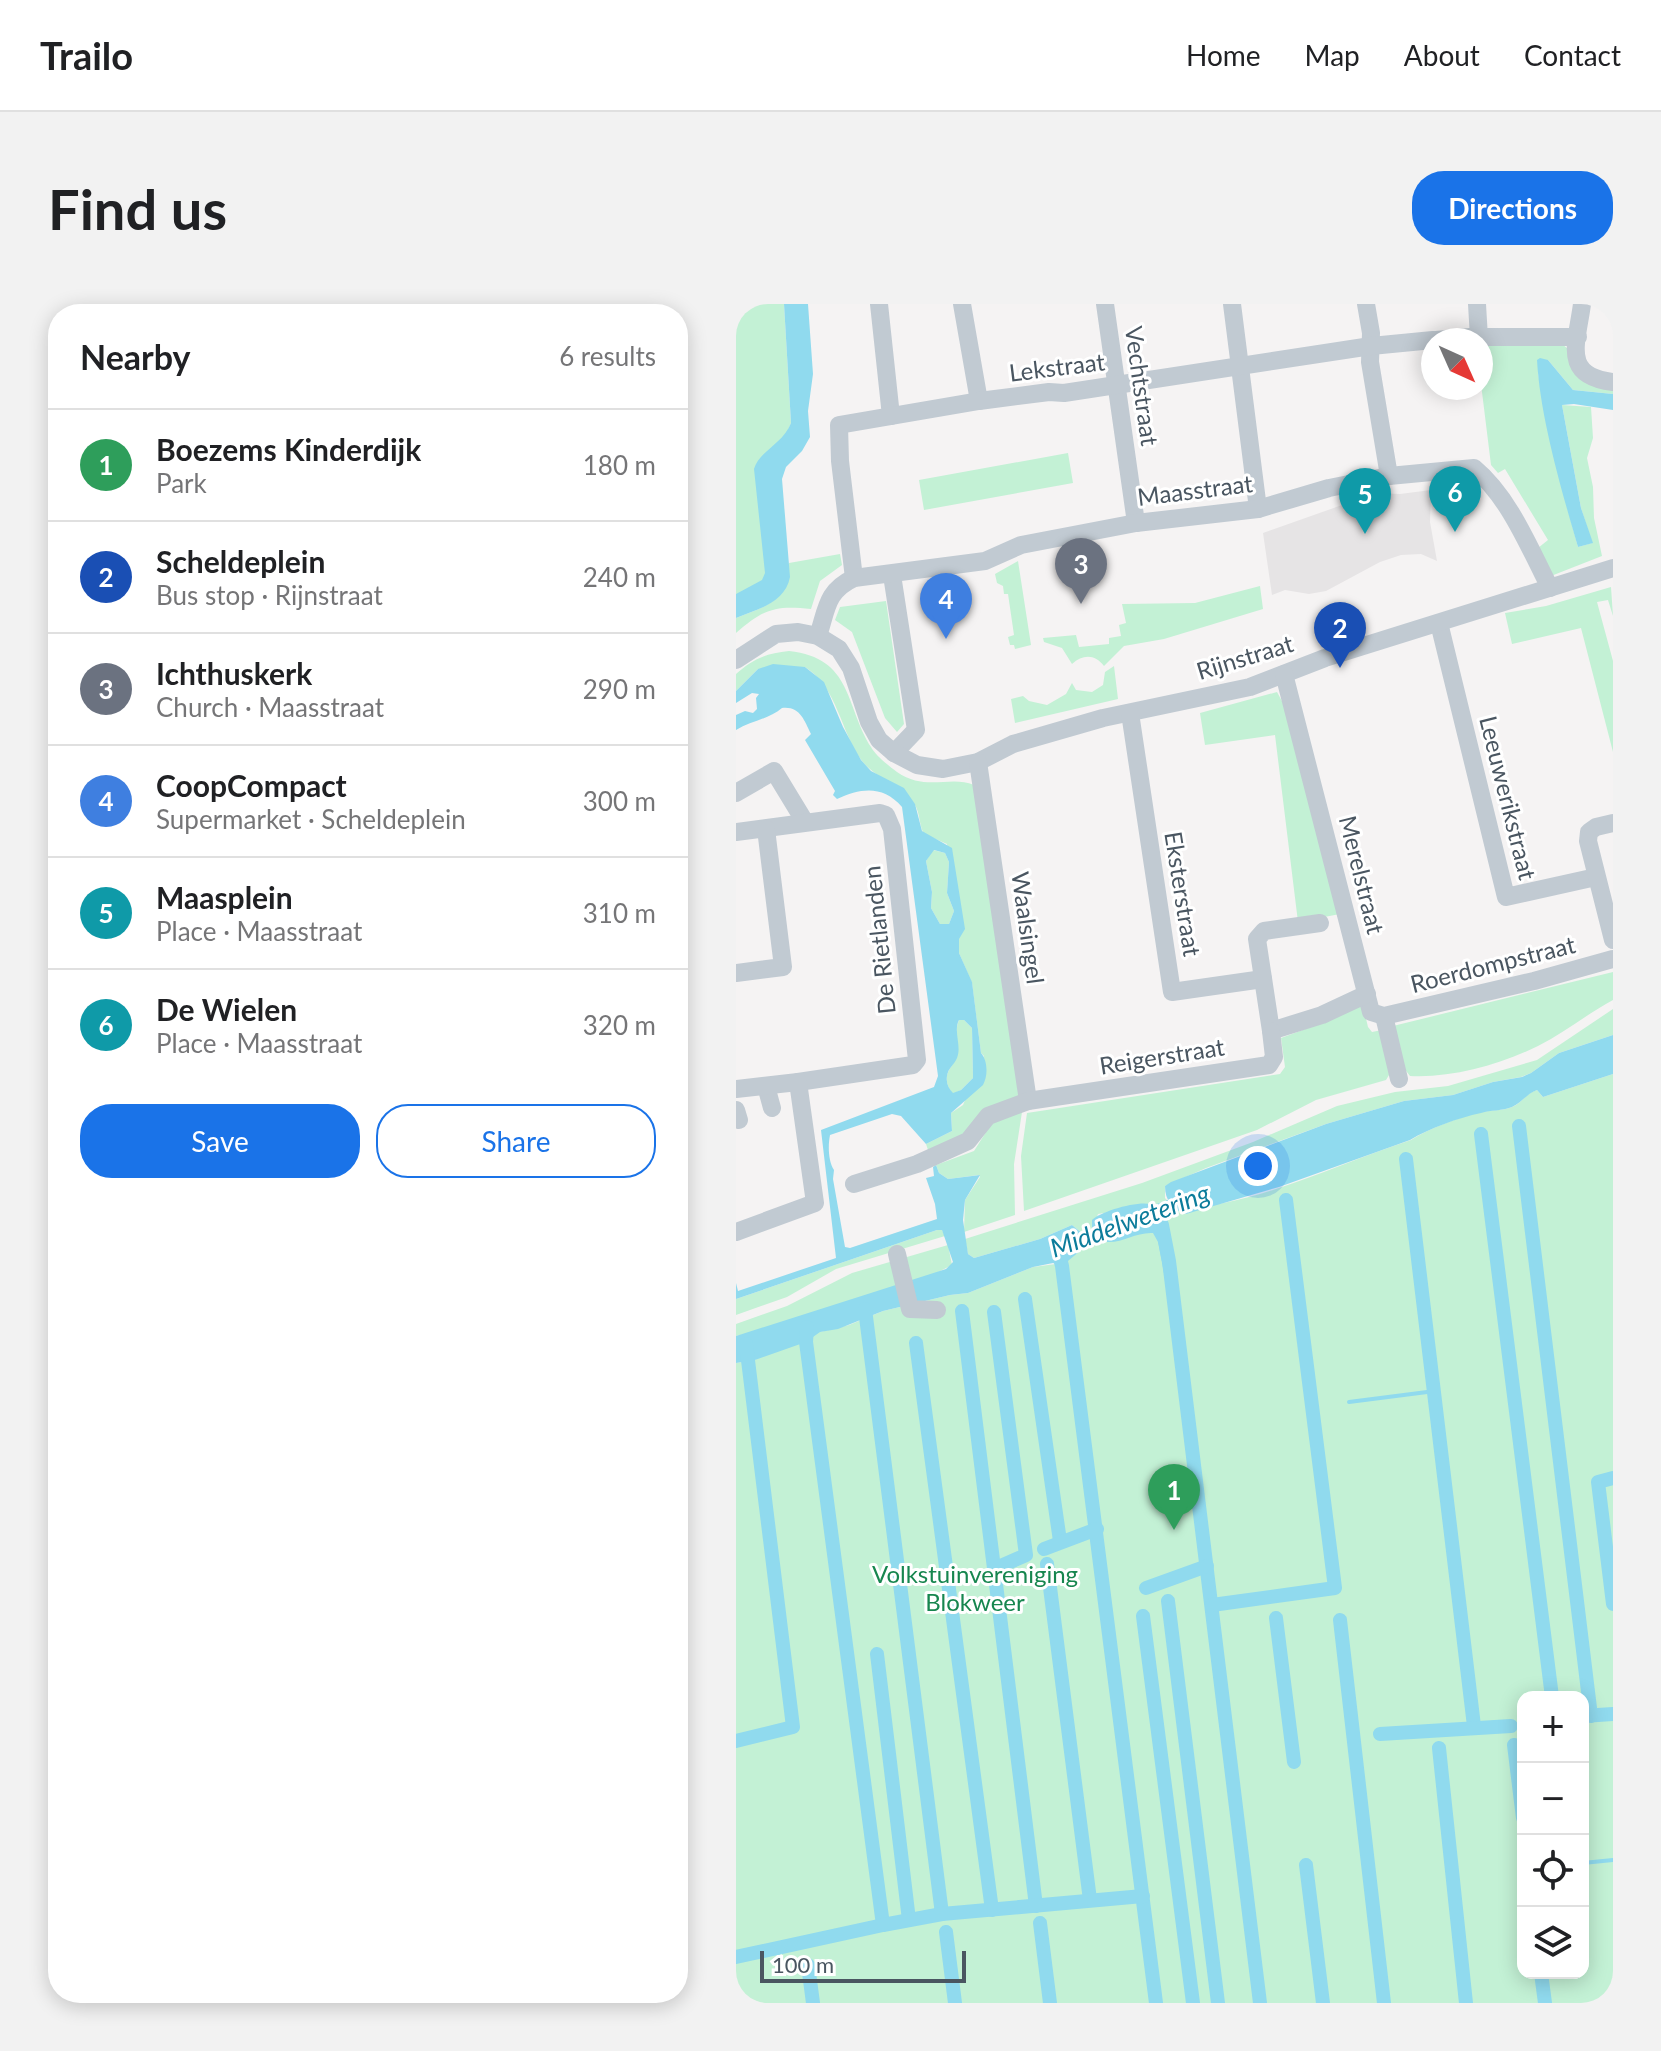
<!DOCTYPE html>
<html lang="en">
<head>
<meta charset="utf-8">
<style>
	body { margin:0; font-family:Lato,sans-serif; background:#f2f2f2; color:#202124 }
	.controls { position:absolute; right:24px; bottom:24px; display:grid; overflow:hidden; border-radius:16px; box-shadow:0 4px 20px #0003 }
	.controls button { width:72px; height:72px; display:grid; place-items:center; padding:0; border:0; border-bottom:2px solid #e0e0e0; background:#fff; color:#202124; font:40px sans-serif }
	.compass { position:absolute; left:685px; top:24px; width:72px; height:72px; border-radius:50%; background:#fff; box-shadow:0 4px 20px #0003; rotate:135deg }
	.scale { position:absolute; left:24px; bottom:20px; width:206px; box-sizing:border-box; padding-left:8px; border:4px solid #4a5661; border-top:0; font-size:22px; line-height:28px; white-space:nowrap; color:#4a5661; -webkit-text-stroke:6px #fff; paint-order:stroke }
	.you { position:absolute; left:522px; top:862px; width:28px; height:28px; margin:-20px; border:6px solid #fff; border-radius:50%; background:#1a73e8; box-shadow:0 0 0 12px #1a73e833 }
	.badge { display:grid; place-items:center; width:52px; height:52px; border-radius:50%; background:#1a73e8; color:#fff; font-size:26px; font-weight:700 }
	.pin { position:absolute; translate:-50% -66px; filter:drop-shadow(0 2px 4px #0008) }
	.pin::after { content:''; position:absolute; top:42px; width:28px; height:24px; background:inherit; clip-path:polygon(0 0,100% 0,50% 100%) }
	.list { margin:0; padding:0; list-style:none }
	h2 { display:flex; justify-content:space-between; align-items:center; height:104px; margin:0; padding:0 32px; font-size:34px }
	h2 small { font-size:26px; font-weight:400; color:#757577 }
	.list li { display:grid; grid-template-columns:52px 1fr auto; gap:24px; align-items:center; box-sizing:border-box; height:112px; padding:0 32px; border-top:2px solid #e0e0e0 }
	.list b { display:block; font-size:30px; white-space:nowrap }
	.list p { margin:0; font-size:26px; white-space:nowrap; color:#757577 }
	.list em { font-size:26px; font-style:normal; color:#757577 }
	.actions { display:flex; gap:16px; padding:24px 32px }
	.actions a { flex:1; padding:18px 0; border:2px solid #1a73e8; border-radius:32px; text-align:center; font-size:28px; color:#1a73e8 }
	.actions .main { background:#1a73e8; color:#fff }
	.icon { flex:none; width:44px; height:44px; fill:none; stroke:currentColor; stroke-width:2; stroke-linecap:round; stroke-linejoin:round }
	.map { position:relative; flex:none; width:877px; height:1699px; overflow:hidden; border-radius:32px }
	header { display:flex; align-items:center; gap:48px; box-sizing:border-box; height:112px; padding:0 40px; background:#fff; border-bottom:2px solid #e0e0e0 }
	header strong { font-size:38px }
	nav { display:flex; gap:44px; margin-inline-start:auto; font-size:28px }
	.intro { display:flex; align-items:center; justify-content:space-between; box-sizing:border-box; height:192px; padding:0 48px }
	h1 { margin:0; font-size:56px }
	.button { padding:20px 36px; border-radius:32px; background:#1a73e8; color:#fff; font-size:28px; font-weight:700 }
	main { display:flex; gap:48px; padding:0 48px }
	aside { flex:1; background:#fff; border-radius:32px; box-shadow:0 4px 20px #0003 }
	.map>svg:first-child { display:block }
	.education { fill:#e6e4e5 }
	.green { fill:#c3f1d5; fill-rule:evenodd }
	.water { fill:#90daee; fill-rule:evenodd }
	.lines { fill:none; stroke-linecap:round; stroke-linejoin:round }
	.stream { stroke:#90daee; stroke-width:4 }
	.canal { stroke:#90daee; stroke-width:14 }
	.minor { stroke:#c1cad2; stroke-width:18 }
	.labels { text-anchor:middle; stroke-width:6; stroke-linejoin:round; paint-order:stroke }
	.street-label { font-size:24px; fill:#4a5661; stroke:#fff }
	.park-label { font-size:24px; fill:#17864f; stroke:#fff }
	.water-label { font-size:26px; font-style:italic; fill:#0c7c9b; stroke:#fff }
</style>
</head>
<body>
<header>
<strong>Trailo</strong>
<nav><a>Home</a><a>Map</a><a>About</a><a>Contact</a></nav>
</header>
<div class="intro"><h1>Find us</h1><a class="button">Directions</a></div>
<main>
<aside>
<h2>Nearby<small>6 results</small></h2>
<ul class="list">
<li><span class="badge" style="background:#2e9e5b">1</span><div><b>Boezems Kinderdijk</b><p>Park</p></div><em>180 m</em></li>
<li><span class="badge" style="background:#1a4fb4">2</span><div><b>Scheldeplein</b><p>Bus stop · Rijnstraat</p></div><em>240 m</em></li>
<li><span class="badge" style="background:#6b7280">3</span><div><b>Ichthuskerk</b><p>Church · Maasstraat</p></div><em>290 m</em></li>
<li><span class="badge" style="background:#3f7fe0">4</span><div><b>CoopCompact</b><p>Supermarket · Scheldeplein</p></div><em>300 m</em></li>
<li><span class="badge" style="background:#0f9aa8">5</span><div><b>Maasplein</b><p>Place · Maasstraat</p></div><em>310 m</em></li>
<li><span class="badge" style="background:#0f9aa8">6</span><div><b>De Wielen</b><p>Place · Maasstraat</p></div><em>320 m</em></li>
</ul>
<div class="actions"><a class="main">Save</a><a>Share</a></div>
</aside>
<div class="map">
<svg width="877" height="1699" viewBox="0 0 877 1699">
	<rect width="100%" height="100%" fill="#f5f3f3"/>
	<polygon class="education" points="695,186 694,218 701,257 685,250 665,251 644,258 590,287 573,290 549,286 536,291 527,229 640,189 664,190"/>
	<g class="green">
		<polygon points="0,0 48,0 55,119 50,131 44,136 35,271 0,299"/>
		<polygon points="745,40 826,40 877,82 877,90 837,86 812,56 802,70 820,161 842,243 856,239 845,204 826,101 855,103 857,134 851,154 857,183 858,214 866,252 815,272 802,244 812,236 769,165 762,169 755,161 745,80"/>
		<polygon points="332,149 337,179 188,206 183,176"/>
		<path d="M104 250 106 261 84 277 75 305C39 301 28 305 0 329V314C30 302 54 297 53 259Z"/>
		<polygon points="282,257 295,341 279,345 278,341 274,341 272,333 278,331 272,290 268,290 267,282 261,279 259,270"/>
		<path d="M524 282 527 305 428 335 388 342 368 362C359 350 347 350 336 360L326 344 308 338 307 334 340 331 343 343 373 340V334L385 332 383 321 390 319 386 300 459 299Z"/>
		<polygon points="875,283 877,312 872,296 861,298 877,357 877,448 845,324 776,340 769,309 810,302"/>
		<polygon points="150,297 168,420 161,428 149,414 116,328 99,316 104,303"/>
		<path d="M53 347C117 354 109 402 135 443 140 452 153 462 161 468 190 488 214 471 238 481L285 794 224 834 193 849 190 840 216 827 215 809 227 801 248 752 245 749 236 679 223 649 211 540 188 530C183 521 184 509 179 501 169 483 139 474 126 457 104 427 102 384 69 363L22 365 0 387V370C17 355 31 349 53 347Z"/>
		<polygon points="378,362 382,395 279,419 275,395 287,392 293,397 311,401 330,390 336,379 340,386 356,388 367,381 369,368"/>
		<polygon points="541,388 547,399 604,610 562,618 539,431 469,441 464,409"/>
		<polygon points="197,546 209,549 213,558 211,589 218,607 213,620 204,620 195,604 196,588 190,557"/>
		<path d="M877 668V696C851 710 828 729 802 742 763 761 717 774 674 772L667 763 657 722Z"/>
		<polygon points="625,693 632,723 636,728 646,726 656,766 650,776 580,796 521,826 288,907 285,852 291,809 544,770 549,763 545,734 583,720"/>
		<path d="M877 705V731L823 749 795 769 785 773 757 778 717 791 668 797 590 820 470 864 429 882V894L439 905C520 902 598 861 675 836 694 824 723 813 745 808 755 806 766 807 776 803 786 799 790 789 801 786L807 793 877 770V1699H0V1059L19 1056 26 1052V1026L0 1032V1020L51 1002 116 969 212 941 216 961 84 1028 113 1021 147 1007 214 991 232 989 297 963 320 960 345 946 348 938 431 918 418 901 362 910 356 926 347 930 336 921 304 935 238 954 232 950 229 935 406 879 517 838 601 802 659 788 712 782 801 756ZM787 1393H847V1669H787Z"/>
		<path d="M223 716H228L236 724 237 774 225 786 217 790C212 784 210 779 211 772 212 765 218 761 219 754 222 741 218 727 223 716Z"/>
		<polygon points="286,808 278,860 279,911 228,928 229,896 244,873 243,871 212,875 203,869 200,861 238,847 259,814"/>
		<polygon points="201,926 206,926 209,932 100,965 51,993 0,1011 0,995"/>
	</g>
	<g class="water">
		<path d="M48 0H72L77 70 72 107 74 133 66 147 50 163 46 175 54 273C49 299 22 305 0 314V290L26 276 29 269 18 165C23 147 47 140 55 119Z"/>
		<path d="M804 54 812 56 837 86 877 90V106L838 100 826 101 845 204 857 239 842 243C826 188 804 113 801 56Z"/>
		<path d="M37 360 69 363 88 378 107 423 125 456 135 467 168 484 179 500 186 527 216 544 229 625 223 635V649L236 678 245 749C252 757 252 772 247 781L215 809 216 827 190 840 165 812 156 810 94 831C92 841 92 857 98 866L97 875 109 943 114 944 201 915 199 900 190 874 198 872 197 863 200 861 203 869 212 875 244 871 229 896 227 916 232 950 238 954 304 935 336 921 347 930 356 926V916C365 907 409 894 419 902 425 906 428 913 431 919L426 922 448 1074 422 938 417 929C401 928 388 938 373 938 360 938 364 933 348 938L345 946 326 962 317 959 297 963 232 989 214 991 147 1007 102 1025 84 1028 70 1038 19 1056 0 1059V1032L210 965 217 958 206 926H201L0 995V979L2 987 100 954 85 826 198 783 202 772 166 503C147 481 125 484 101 495L97 491 99 487 69 436 75 430C68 416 64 402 46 404 33 415 15 417 0 426V411L9 407 17 409 21 405 20 394 23 390 16 389 0 399V387L22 365ZM198 546 209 549 213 558 211 589 218 607 213 620H204L195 604 196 588 190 557ZM223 716H228L236 724 237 774 225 786 217 789C212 784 210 779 211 772 212 764 218 761 221 754 226 742 217 727 223 716Z"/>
		<path d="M877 731V770L807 793 801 786C790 790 786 799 776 803 766 807 755 806 745 809 722 814 694 824 674 836L543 883 450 910C436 904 429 897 429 882L435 878 590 820 668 797 717 791 757 778 786 773 795 769 823 749Z"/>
	</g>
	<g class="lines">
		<g class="stream">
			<polyline points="613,1098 699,1087"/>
			<polyline points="847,1559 877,1556"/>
		</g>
		<g class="canal">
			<polyline points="783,822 855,1412"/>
			<polyline points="745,830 816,1393"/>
			<polyline points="670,855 738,1422"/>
			<polyline points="418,908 426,921 433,957 524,1699"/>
			<polyline points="408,912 452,896"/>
			<polyline points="322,946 326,962 420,1699"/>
			<polyline points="289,995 324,1237"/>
			<polyline points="129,1005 206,1610"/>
			<polyline points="226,1007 300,1602"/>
			<polyline points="258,1008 290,1251 258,1265"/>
			<polyline points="71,1023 70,1038 147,1621"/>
			<polyline points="180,1039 256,1606"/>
			<polyline points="877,1174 862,1178 877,1300"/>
			<polyline points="308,1245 361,1225"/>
			<polyline points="311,1260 354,1596"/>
			<polyline points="410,1284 471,1262"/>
			<polyline points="432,1297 482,1699"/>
			<polyline points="476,1301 599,1284 550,896"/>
			<polyline points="407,1312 457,1699"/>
			<polyline points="540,1314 558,1458"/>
			<polyline points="604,1316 648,1699"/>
			<polyline points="141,1350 173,1616"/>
			<polyline points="847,1412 877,1410"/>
			<polyline points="644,1430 775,1422"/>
			<polyline points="0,1437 57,1423 10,1040"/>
			<polyline points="778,1441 787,1514"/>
			<polyline points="703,1444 730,1699"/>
			<polyline points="570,1561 587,1699"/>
			<polyline points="304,1619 314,1699"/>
			<polyline points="210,1628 219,1699"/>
			<polyline points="0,1653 147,1621 206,1610 407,1592"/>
			<polyline points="72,1661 77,1699"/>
			<polyline points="805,1669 809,1699"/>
		</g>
		<g class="minor">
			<polyline points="143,0 155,112"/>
			<polyline points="226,0 243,97"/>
			<polyline points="369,0 400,219"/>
			<polyline points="496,0 522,205"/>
			<polyline points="630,0 635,29 634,58 653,172"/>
			<polyline points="741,0 743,34"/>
			<path d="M846 0C841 39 825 72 877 78"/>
			<polyline points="700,36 734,33 842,33"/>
			<polyline points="156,271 180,426 158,449"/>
			<polyline points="118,274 104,157 103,121 243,97 313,88 328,89 635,42 697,36"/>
			<polyline points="703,319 770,593 860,573"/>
			<path d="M82 332C91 305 90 287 118 274L249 257 285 241 400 219 522 205 593 184 653 172 738 164C773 193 793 243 814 284"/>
			<polyline points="0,356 40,330 62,328 82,332 103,345 115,364 133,418 143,436 158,449 181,461 207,465 242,458 277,440 367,414 514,383 589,354 877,264"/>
			<polyline points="548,370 635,708 648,712 798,677 877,655"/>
			<polyline points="394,409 436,688 527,675"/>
			<polyline points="242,458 292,797"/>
			<polyline points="0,489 38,467 69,518"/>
			<polyline points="877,519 860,523 853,528 852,537 877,636"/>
			<polyline points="0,528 144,509 150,511 156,525 181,756 177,761 62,778"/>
			<polyline points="584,619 528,627 521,635 535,727 586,711 631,690"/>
			<polyline points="0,669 47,663 30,525"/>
			<polyline points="648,712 663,775"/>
			<polyline points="30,782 36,804"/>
			<polyline points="0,785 62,778 79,899 0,928"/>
			<polyline points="0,806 3,816"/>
			<polyline points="118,880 181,860 232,837 252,812 292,797 533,761 538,753 535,727"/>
			<polyline points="161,950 174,1005 201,1006"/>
		</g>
	</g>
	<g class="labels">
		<g class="street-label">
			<text transform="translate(321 64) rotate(-7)" y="8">Lekstraat</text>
			<text transform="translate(405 82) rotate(82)" y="8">Vechtstraat</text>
			<text transform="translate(459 187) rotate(-7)" y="8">Maasstraat</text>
			<text transform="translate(509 354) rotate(-17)" y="8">Rijnstraat</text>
			<text transform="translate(771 494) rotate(76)" y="8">Leeuwerikstraat</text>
			<text transform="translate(625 571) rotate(76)" y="8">Merelstraat</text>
			<text transform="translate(446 590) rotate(81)" y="8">Eksterstraat</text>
			<text transform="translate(291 624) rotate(82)" y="8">Waalsingel</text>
			<text transform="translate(144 636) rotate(-96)" y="8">De Rietlanden</text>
			<text transform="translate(757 661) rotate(-14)" y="8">Roerdompstraat</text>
			<text transform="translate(426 753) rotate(-9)" y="8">Reigerstraat</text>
		</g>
		<g class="park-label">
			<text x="239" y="1279">Volkstuinvereniging<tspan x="239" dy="28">Blokweer</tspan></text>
		</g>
		<g class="water-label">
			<text transform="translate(394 917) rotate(-20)" y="9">Middelwetering</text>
		</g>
	</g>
</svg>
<div class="controls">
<button>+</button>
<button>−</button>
<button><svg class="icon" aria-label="locate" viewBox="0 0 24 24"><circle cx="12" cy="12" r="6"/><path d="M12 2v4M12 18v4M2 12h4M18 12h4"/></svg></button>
<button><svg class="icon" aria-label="layers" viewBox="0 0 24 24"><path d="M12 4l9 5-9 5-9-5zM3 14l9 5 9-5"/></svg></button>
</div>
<svg class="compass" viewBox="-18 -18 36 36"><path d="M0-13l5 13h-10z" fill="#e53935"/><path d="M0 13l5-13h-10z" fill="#757577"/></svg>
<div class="scale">100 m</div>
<div class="you"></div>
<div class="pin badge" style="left:438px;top:1226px;background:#2e9e5b">1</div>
<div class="pin badge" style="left:604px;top:364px;background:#1a4fb4">2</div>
<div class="pin badge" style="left:345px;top:300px;background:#6b7280">3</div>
<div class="pin badge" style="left:210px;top:335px;background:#3f7fe0">4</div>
<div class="pin badge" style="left:629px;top:230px;background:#0f9aa8">5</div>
<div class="pin badge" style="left:719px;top:228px;background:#0f9aa8">6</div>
</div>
</main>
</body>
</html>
